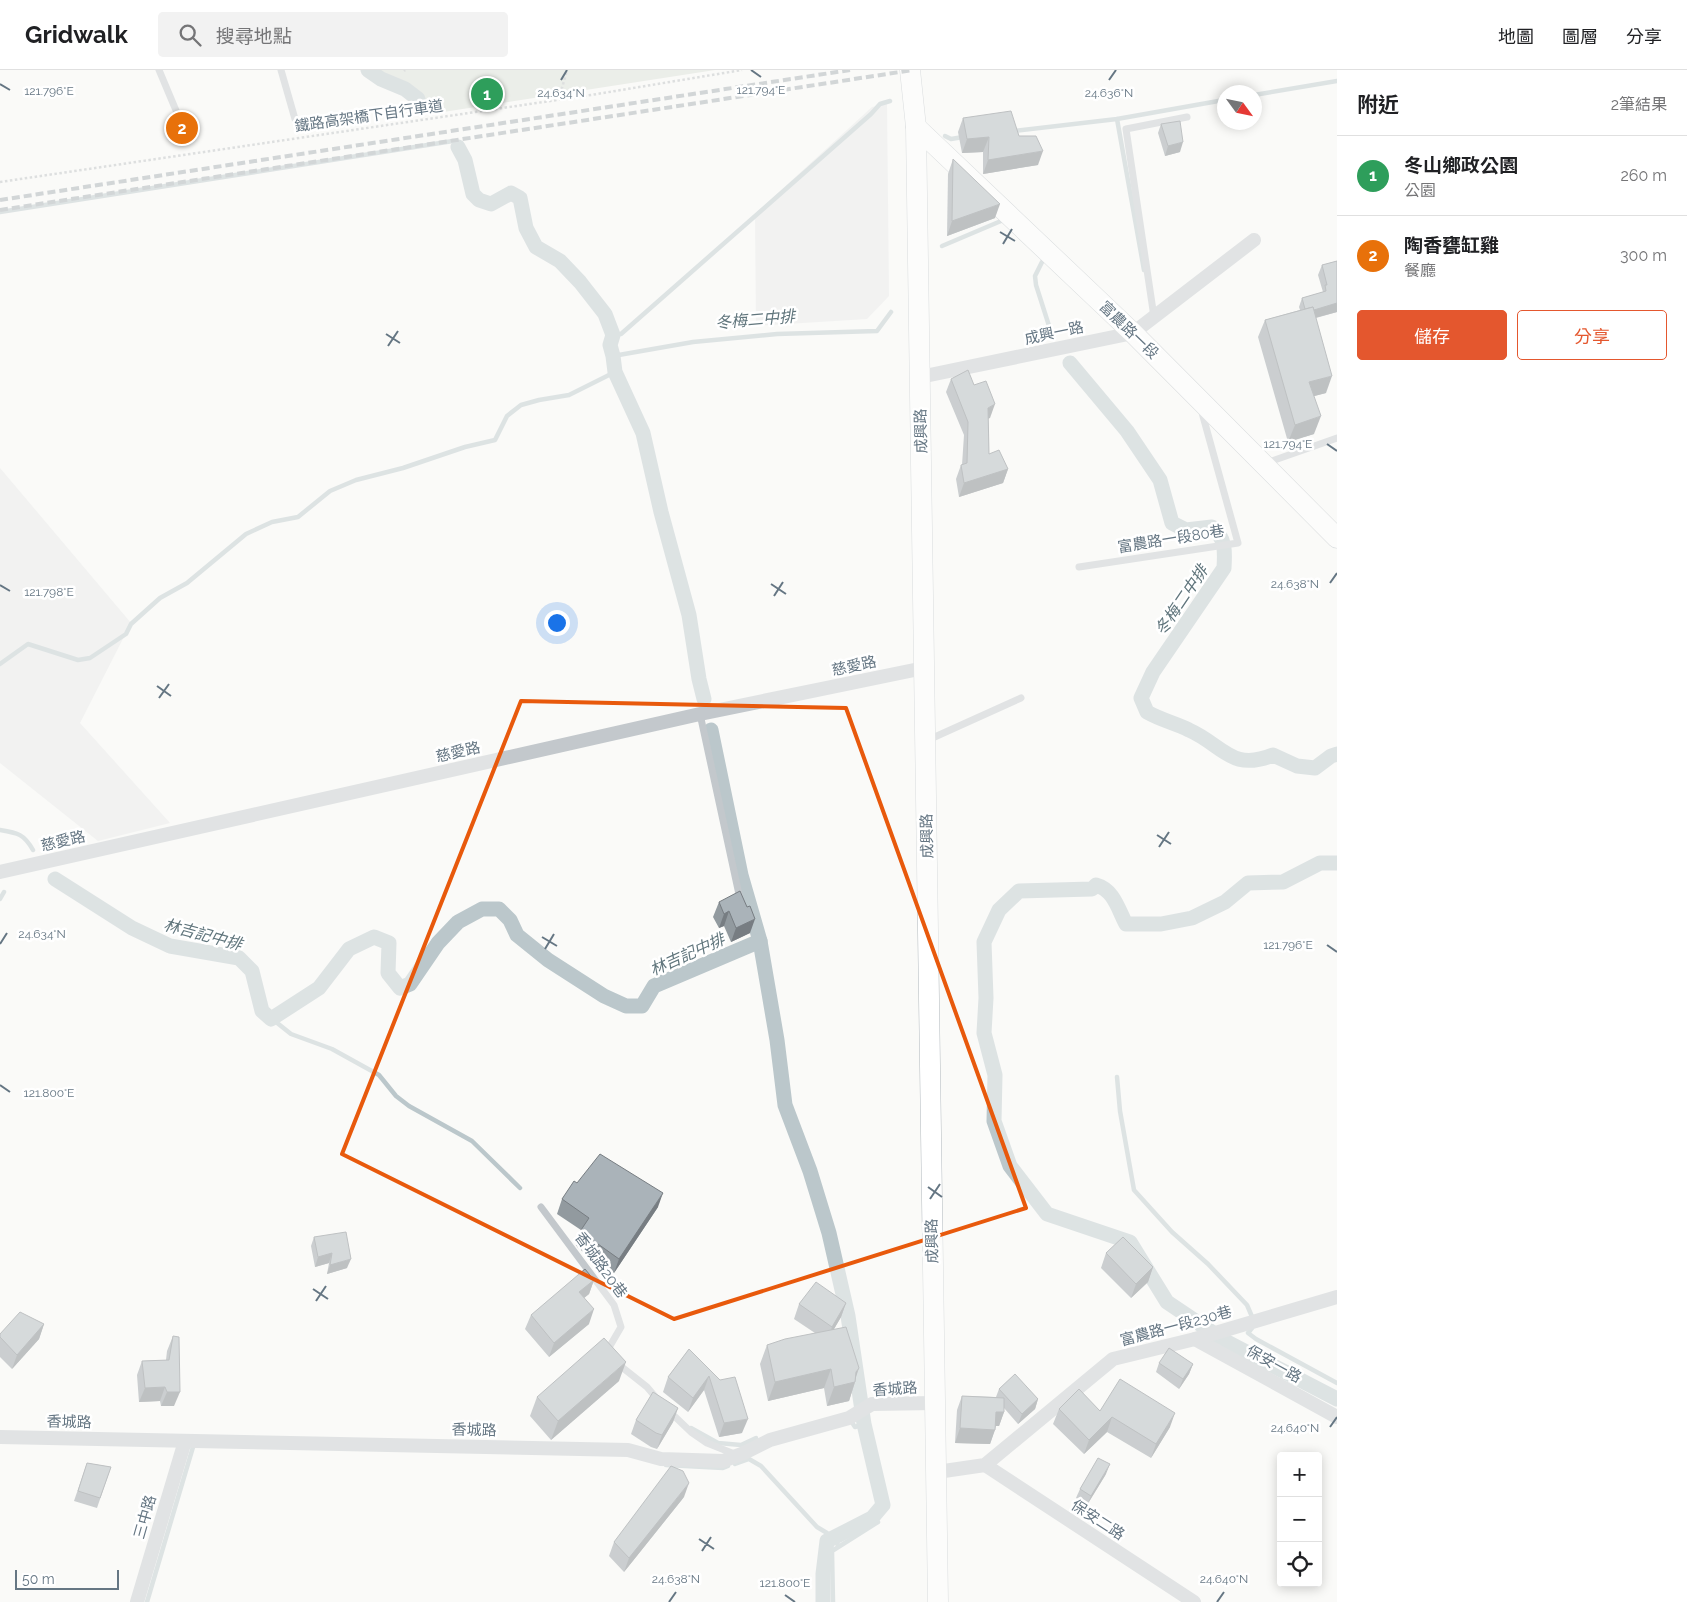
<!DOCTYPE html>
<html lang="zh-TW">
<head>
<meta charset="utf-8">
<style>
	body { margin:0; font-family:Raleway,"Noto Sans TC",sans-serif; background:#f2f2f2; color:#202124 }
	.controls { position:absolute; right:15px; bottom:15px; display:grid; overflow:hidden; border-radius:5px; box-shadow:0 2px 12px #0003 }
	.controls button { width:45px; height:45px; display:grid; place-items:center; padding:0; border:0; border-bottom:1px solid #e0e0e0; background:#fff; color:#202124; font:25px sans-serif }
	.compass { position:absolute; left:1217px; top:15px; width:45px; height:45px; border-radius:50%; background:#fff; box-shadow:0 2px 12px #0003; rotate:123deg }
	.scale { position:absolute; left:15px; bottom:12px; width:104px; box-sizing:border-box; padding-left:5px; border:2px solid #657683; border-top:0; font-size:14px; line-height:18px; white-space:nowrap; color:#657683; -webkit-text-stroke:4px #fff; paint-order:stroke }
	.you { position:absolute; left:556px; top:552px; width:18px; height:18px; margin:-12px; border:4px solid #fff; border-radius:50%; background:#1a73e8; box-shadow:0 0 0 8px #1a73e833 }
	.badge { display:grid; place-items:center; width:32px; height:32px; border-radius:50%; background:#e4572e; color:#fff; font-size:16px; font-weight:700 }
	.pin { position:absolute; translate:-50% -50%; border:2px solid #fff; box-shadow:0 1px 5px #0006 }
	.list { margin:0; padding:0; list-style:none }
	h2 { display:flex; justify-content:space-between; align-items:center; height:65px; margin:0; padding:0 20px; font-size:21px }
	h2 small { font-size:16px; font-weight:400; color:#757577 }
	.list li { display:grid; grid-template-columns:32px 1fr auto; gap:15px; align-items:center; box-sizing:border-box; height:80px; padding:0 20px; border-top:1px solid #e0e0e0 }
	.list b { display:block; font-size:19px; white-space:nowrap }
	.list p { margin:0; font-size:16px; white-space:nowrap; color:#757577 }
	.list em { font-size:16px; font-style:normal; color:#757577 }
	.actions { display:flex; gap:10px; padding:15px 20px }
	.actions a { flex:1; padding:11px 0; border:1px solid #e4572e; border-radius:5px; text-align:center; font-size:18px; color:#e4572e }
	.actions .main { background:#e4572e; color:#fff }
	.icon { flex:none; width:28px; height:28px; fill:none; stroke:currentColor; stroke-width:2; stroke-linecap:round; stroke-linejoin:round }
	.map { position:relative; flex:none; width:1337px; height:1532px; overflow:hidden }
	header { display:flex; align-items:center; gap:30px; box-sizing:border-box; height:70px; padding:0 25px; background:#fff; border-bottom:1px solid #e0e0e0 }
	header strong { font-size:24px }
	nav { display:flex; gap:28px; margin-inline-start:auto; font-size:18px }
	.search { width:350px; height:45px; background:#f2f2f2; display:flex; align-items:center; gap:12px; box-sizing:border-box; padding:0 18px; border-radius:5px; color:#757577; font-size:19px }
	main { display:flex }
	aside { flex:1; background:#fff }
	.map>svg:first-child { display:block }
	.built { fill:#e8e9e9 }
	.green { fill:#dadfd7 }
	.lines { fill:none; stroke-linecap:round; stroke-linejoin:round }
	.stream { stroke:#bbc7cb; stroke-width:4.5 }
	.canal { stroke:#bbc7cb; stroke-width:15 }
	.secondary-casing { stroke:#b3babf; stroke-width:21 }
	.path { stroke:#bbbfc2; stroke-width:2.5; stroke-dasharray:2.5 2.5; stroke-linecap:butt }
	.lane { stroke:#c3c8cc; stroke-width:7 }
	.street { stroke:#c3c8cc; stroke-width:14 }
	.secondary { stroke:#fff; stroke-width:20 }
	.rail { stroke:#a2aab0; stroke-width:4; stroke-dasharray:8 4; stroke-linecap:butt }
	.wall { fill:#929a9f }
	.shaded-wall { fill:#777d82 }
	.building { fill:#aab3b9; stroke:#777d82 }
	.marked { fill:none; stroke:#e8590c; stroke-width:4; stroke-linejoin:round }
	.ticks { fill:none; stroke:#657683; stroke-width:2 }
	.labels { text-anchor:middle; stroke-width:5; stroke-linejoin:round; paint-order:stroke }
	.street-label { font-size:15px; fill:#657683; stroke:#fff }
	.water-label { font-size:16px; font-style:italic; fill:#60757c; stroke:#fff }
	.ticks-label { font-size:12px; text-anchor:middle; fill:#657683; stroke:#fff; stroke-width:5; stroke-linejoin:round; paint-order:stroke }
</style>
</head>
<body>
<header>
<strong>Gridwalk</strong>
<div class="search"><svg class="icon" aria-label="search" viewBox="0 0 24 24"><circle cx="10" cy="10" r="6"/><path d="M15 15l6 6"/></svg>搜尋地點</div>
<nav><a>地圖</a><a>圖層</a><a>分享</a></nav>
</header>
<main>
<div class="map">
<svg width="1337" height="1532" viewBox="0 0 1337 1532">
	<rect width="100%" height="100%" fill="#fafaf8"/>
	<g class="built">
		<polygon points="887,34 889,226 867,249 756,256 755,144 872,37"/>
		<polygon points="0,398 131,553 80,653 170,753 98,771 0,693"/>
	</g>
	<polygon class="green" points="376,0 715,0 443,42 427,32 408,17"/>
	<g class="lines">
		<g class="stream">
			<polyline points="1254,25 1337,11"/>
			<polyline points="1117,49 1144,200"/>
			<polyline points="1013,61 1117,49 1224,30"/>
			<polyline points="945,66 951,69 963,67"/>
			<polyline points="0,142 453,71"/>
			<polyline points="942,176 1001,151"/>
			<polyline points="1042,192 1035,206 1036,215 1051,262"/>
			<polyline points="613,265 621,264 871,44 880,34 890,31"/>
			<polyline points="613,286 693,272 777,264 877,261 891,242"/>
			<polyline points="0,594 28,574 78,590 90,588 126,564 131,554 160,528 187,513 246,464 272,452 298,447 330,421 356,410 403,398 465,377 495,370 507,346 521,335 539,330 569,325 615,302"/>
			<path d="M0 760C18 763 24 764 33 780"/>
			<polyline points="0,829 4,822"/>
			<polyline points="276,952 291,964 332,979 379,1005 396,1026 409,1036 472,1071 520,1118"/>
			<polyline points="1117,1007 1120,1041 1134,1120 1172,1162 1208,1194 1247,1235 1253,1249"/>
			<polyline points="1252,1258 1248,1263 1256,1269 1337,1313"/>
			<polyline points="853,1354 855,1357 864,1354"/>
			<polyline points="691,1358 718,1373 741,1375 756,1368"/>
			<polyline points="735,1394 749,1389 761,1396 817,1457 827,1463 839,1476"/>
			<polyline points="666,1395 723,1398 728,1396"/>
			<polyline points="147,1532 193,1377"/>
			<polyline points="833,1532 832,1481 878,1452"/>
		</g>
		<g class="canal">
			<polyline points="368,0 381,9 405,19 418,29"/>
			<polyline points="458,77 465,90 473,124 479,130 491,134 511,123 520,128 526,158 536,177 560,191 580,212 605,244 613,265 610,275 613,286 615,302 643,363 661,442 689,545 699,609 704,629"/>
			<path d="M1070 293 1127 361 1160 410 1172 453 1186 460 1212 457C1226 468 1225 482 1224 498L1153 602 1141 628 1147 642C1161 650 1175 653 1189 660 1223 675 1231 702 1273 685L1297 696 1315 698 1331 686 1337 684"/>
			<polyline points="711,660 741,805 760,871 777,970 785,1035 810,1101 829,1163 848,1246 864,1354 883,1435 872,1448 827,1471 823,1504 823,1532"/>
			<path d="M1337 793H1320L1283 812 1248 813 1225 832 1192 848 1161 854H1126C1118 839 1114 820 1096 815L1092 819 1019 821 999 840 984 872 986 928 984 963 995 1005 994 1051 1010 1096 1047 1144 1130 1172 1167 1232 1225 1271 1337 1329"/>
			<polyline points="55,809 132,858 170,876 239,888 252,901 262,941 271,949 319,918 349,879 374,867 389,873 388,903 400,918 410,914 438,873 458,852 482,839 499,839 510,850 517,865 548,890 604,926 626,936 642,936 654,916 760,871"/>
		</g>
		<defs>
			<g id="secondary">
				<polyline points="910,0 916,57 938,1532"/>
				<polyline points="916,57 1133,263 1337,468"/>
			</g>
		</defs>
		<use href="#secondary" class="secondary-casing"/>
		<g class="path">
			<polyline points="404,1 405,0"/>
			<polyline points="559,29 567,0"/>
			<polyline points="0,112 591,25 742,0"/>
		</g>
		<g class="lane">
			<polyline points="159,0 188,69"/>
			<polyline points="281,0 295,49"/>
			<polyline points="1154,247 1126,59 1187,47"/>
			<polyline points="1266,393 1337,368"/>
			<polyline points="1079,497 1238,473 1201,339"/>
			<polyline points="700,644 740,829"/>
			<polyline points="928,670 1021,628"/>
			<polyline points="541,1137 614,1235 621,1257 607,1281"/>
			<polyline points="618,1294 647,1317 658,1330"/>
			<polyline points="669,1341 691,1362 707,1373 737,1385"/>
		</g>
		<g class="street">
			<polyline points="920,307 1133,263 1254,170"/>
			<polyline points="0,802 700,644 924,598"/>
			<polyline points="1195,1269 1337,1347"/>
			<polyline points="0,1367 628,1380 661,1389 723,1391 744,1383 770,1370 849,1348 872,1334 935,1333"/>
			<polyline points="985,1395 1194,1532"/>
			<polyline points="937,1402 985,1395 1113,1289 1195,1269 1337,1227"/>
			<polyline points="137,1532 185,1371"/>
		</g>
		<use href="#secondary" class="secondary"/>
		<g class="rail">
			<polyline points="0,130 850,0"/>
			<polyline points="0,140 913,0"/>
		</g>
	</g>
	<g class="wall">
		<polygon points="963,48 1019,66 1038,95 983,104 983,82 962,83 958,62"/>
		<polygon points="1161,54 1180,82 1165,86 1158,63"/>
		<polygon points="953,89 995,148 947,166 948,104"/>
		<polygon points="1337,191 1337,242 1316,248 1326,323 1314,326 1314,364 1288,372 1258,267 1265,250 1300,240 1299,237 1302,228 1323,222 1318,205 1322,195"/>
		<polygon points="951,309 974,315 990,348 988,348 989,384 1008,399 1003,413 959,427 956,409 961,395 962,395 964,365 946,322"/>
		<polygon points="719,832 747,837 750,863 731,872 724,856 719,858 713,847"/>
		<polygon points="577,1113 658,1137 614,1203 578,1178 576,1175 581,1160 557,1144 562,1129"/>
		<polygon points="314,1167 347,1198 327,1204 329,1193 315,1197 311,1176"/>
		<polygon points="1106,1183 1153,1197 1148,1212 1131,1228 1101,1198"/>
		<polygon points="594,1210 589,1224 584,1228 589,1254 549,1287 525,1259 531,1245"/>
		<polygon points="846,1233 841,1247 834,1259 856,1307 855,1312 849,1331 827,1336 824,1318 768,1331 760,1294 767,1275 815,1263 794,1249 799,1234"/>
		<polygon points="44,1254 39,1269 12,1299 0,1287 0,1264"/>
		<polygon points="173,1266 174,1336 161,1336 160,1331 139,1332 137,1305 142,1291 166,1290 167,1281"/>
		<polygon points="689,1279 720,1310 742,1363 719,1367 704,1320 688,1342 663,1322 668,1307"/>
		<polygon points="1159,1293 1193,1294 1189,1304 1179,1319 1156,1302"/>
		<polygon points="619,1311 551,1370 530,1346 537,1327"/>
		<polygon points="999,1319 1038,1329 1035,1339 1018,1354 1004,1338 1004,1342 999,1356 996,1356 990,1374 955,1373 957,1340 962,1326 996,1327"/>
		<polygon points="678,1338 673,1352 657,1379 651,1377 631,1364 636,1350"/>
		<polygon points="1059,1339 1100,1341 1170,1357 1151,1388 1107,1362 1084,1384 1053,1354"/>
		<polygon points="87,1393 111,1397 97,1438 74,1431"/>
		<polygon points="1106,1404 1087,1435 1076,1428 1080,1419"/>
		<polygon points="684,1427 624,1502 609,1486 614,1472"/>
	</g>
	<g class="shaded-wall">
		<polygon points="989,67 983,82 962,83 967,69"/>
		<polygon points="1183,72 1180,82 1165,86 1168,76"/>
		<polygon points="1043,81 1038,95 983,104 988,90"/>
		<polygon points="1000,134 995,148 947,166 952,151"/>
		<polygon points="1337,233 1337,242 1303,251 1306,242"/>
		<polygon points="1332,306 1326,323 1303,329 1309,312"/>
		<polygon points="995,334 990,348 983,351 988,338"/>
		<polygon points="1321,346 1314,364 1288,372 1295,355"/>
		<polygon points="1008,399 1003,413 959,427 964,413"/>
		<polygon points="729,841 724,856 719,858 724,844"/>
		<polygon points="755,849 750,863 731,872 736,858"/>
		<polygon points="663,1123 658,1137 614,1203 619,1189"/>
		<polygon points="332,1183 329,1193 315,1197 318,1187"/>
		<polygon points="351,1189 347,1198 327,1204 330,1195"/>
		<polygon points="1153,1197 1148,1212 1131,1228 1136,1214"/>
		<polygon points="594,1210 589,1224 574,1236 579,1222"/>
		<polygon points="846,1233 841,1247 827,1271 832,1257"/>
		<polygon points="594,1239 589,1254 549,1287 554,1273"/>
		<polygon points="44,1254 39,1269 12,1299 17,1285"/>
		<polygon points="626,1292 619,1311 551,1370 558,1351"/>
		<polygon points="1193,1294 1189,1304 1179,1319 1183,1309"/>
		<polygon points="859,1298 854,1313 855,1312 849,1331 827,1336 834,1317 856,1302"/>
		<polygon points="831,1299 824,1318 768,1331 775,1312"/>
		<polygon points="709,1306 704,1320 688,1342 693,1328"/>
		<polygon points="165,1317 160,1331 139,1332 145,1318"/>
		<polygon points="167,1322 180,1322 174,1336 161,1336"/>
		<polygon points="1038,1329 1035,1339 1018,1354 1022,1344"/>
		<polygon points="678,1338 673,1352 657,1379 662,1365"/>
		<polygon points="996,1342 1004,1342 999,1356 991,1356"/>
		<polygon points="1175,1343 1170,1357 1151,1388 1156,1374"/>
		<polygon points="1112,1347 1107,1362 1084,1384 1089,1370"/>
		<polygon points="748,1349 742,1363 719,1367 724,1353"/>
		<polygon points="960,1358 995,1360 990,1374 955,1373"/>
		<polygon points="1110,1394 1106,1404 1087,1435 1091,1426"/>
		<polygon points="689,1413 684,1427 624,1502 629,1488"/>
	</g>
	<g class="building">
		<polygon points="1011,41 1019,66 1036,66 1043,81 988,90 989,67 967,69 963,48"/>
		<polygon points="1180,51 1183,72 1168,76 1161,54"/>
		<polygon points="953,89 1000,134 952,151"/>
		<polygon points="1337,191 1337,233 1314,240 1313,237 1305,239 1302,228 1326,221 1325,215 1327,215 1322,195"/>
		<polygon points="1313,237 1332,306 1309,312 1321,346 1295,355 1265,250"/>
		<polygon points="968,300 974,315 986,311 995,334 988,338 989,384 999,380 1008,399 964,413 961,395 967,393 968,352 951,309"/>
		<polygon points="740,821 747,837 750,836 755,849 736,858 729,841 724,844 719,832"/>
		<polygon points="600,1084 663,1123 619,1189 584,1164 581,1160 589,1148 562,1129 574,1111 577,1113"/>
		<polygon points="346,1162 351,1189 330,1195 332,1183 318,1187 314,1167"/>
		<polygon points="1123,1167 1153,1197 1136,1214 1106,1183"/>
		<polygon points="585,1199 594,1210 579,1222 594,1239 554,1273 531,1245"/>
		<polygon points="816,1212 846,1233 832,1257 799,1234"/>
		<polygon points="20,1242 44,1254 17,1285 0,1267 0,1264"/>
		<polygon points="846,1257 859,1298 856,1302 855,1312 834,1317 831,1299 775,1312 767,1275 785,1269"/>
		<polygon points="173,1266 179,1267 180,1322 167,1322 165,1317 145,1318 142,1291 169,1290"/>
		<polygon points="604,1268 626,1292 558,1351 537,1327"/>
		<polygon points="1169,1278 1193,1294 1183,1309 1159,1293"/>
		<polygon points="689,1279 720,1310 735,1307 748,1349 724,1353 709,1306 693,1328 668,1307"/>
		<polygon points="1015,1304 1038,1329 1022,1344 999,1319"/>
		<polygon points="1120,1309 1175,1343 1156,1374 1112,1347 1089,1370 1059,1339 1079,1319 1100,1341"/>
		<polygon points="653,1322 678,1338 662,1365 656,1363 636,1350"/>
		<polygon points="962,1326 1004,1328 1004,1342 996,1342 995,1360 960,1358"/>
		<polygon points="1098,1388 1110,1394 1091,1426 1080,1419"/>
		<polygon points="87,1393 111,1397 100,1428 78,1421"/>
		<polygon points="671,1396 683,1401 689,1413 629,1488 614,1472"/>
	</g>
	<path d="M0 0H1337V1532H0ZM521 631 846 638 1026 1138 674 1249 342 1084Z" fill="#fafaf8" fill-opacity=".55" fill-rule="evenodd"/>
	<path class="marked" d="M521 631 846 638 1026 1138 674 1249 342 1084Z"/>
	<path class="ticks" d="M751 0 761 7M561 10 567 0M1109 10 1116 0M0 14 10 20M1000 162 1015 171M1003 174 1012 159M386 264 400 273M388 276 398 261M1327 374 1337 381M1330 513 1337 503M771 514 786 524M0 515 10 521M774 526 783 512M157 616 171 626M159 628 169 614M1157 765 1171 774M1159 777 1169 762M542 867 557 876M0 874 7 863M1327 875 1337 882M545 879 554 864M0 1015 10 1022M928 1117 942 1127M930 1129 940 1114M313 1219 328 1229M316 1231 326 1216M1330 1357 1337 1347M699 1469 714 1479M702 1481 711 1467M785 1525 795 1532M669 1532 676 1522M1217 1532 1224 1522"/>
	<g class="labels">
		<g class="street-label">
			<text transform="translate(369 46) rotate(-8)" y="5">鐵路高架橋下自行車道</text>
			<text transform="translate(1129 260) rotate(44)" y="5">富農路一段</text>
			<text transform="translate(1054 263) rotate(-12)" y="5">成興一路</text>
			<text transform="translate(921 361) rotate(-91)" y="5">成興路</text>
			<text transform="translate(1171 469) rotate(-9)" y="5">富農路一段80巷</text>
			<text transform="translate(854 596) rotate(-12)" y="5">慈愛路</text>
			<text transform="translate(458 682) rotate(-13)" y="5">慈愛路</text>
			<text transform="translate(927 766) rotate(-91)" y="5">成興路</text>
			<text transform="translate(63 771) rotate(-13)" y="5">慈愛路</text>
			<text transform="translate(932 1171) rotate(-91)" y="5">成興路</text>
			<text transform="translate(601 1195) rotate(54)" y="5">香城路20巷</text>
			<text transform="translate(1176 1256) rotate(-15)" y="5">富農路一段230巷</text>
			<text transform="translate(1274 1294) rotate(29)" y="5">保安一路</text>
			<text transform="translate(895 1319) rotate(-4)" y="5">香城路</text>
			<text transform="translate(69 1352) rotate(1)" y="5">香城路</text>
			<text transform="translate(474 1360) rotate(1)" y="5">香城路</text>
			<text transform="translate(145 1447) rotate(-74)" y="5">三中路</text>
			<text transform="translate(1098 1450) rotate(33)" y="5">保安二路</text>
		</g>
		<g class="water-label">
			<text transform="translate(755 249) rotate(-5)" y="6">冬梅二中排</text>
			<text transform="translate(1181 530) rotate(-56)" y="6">冬梅二中排</text>
			<text transform="translate(203 864) rotate(15)" y="6">林吉記中排</text>
			<text transform="translate(687 884) rotate(-24)" y="6">林吉記中排</text>
		</g>
	</g>
	<g class="ticks-label">
		<text x="761" y="24">121.794°E</text>
		<text x="49" y="25">121.796°E</text>
		<text x="561" y="27">24.634°N</text>
		<text x="1109" y="27">24.636°N</text>
		<text x="1288" y="378">121.794°E</text>
		<text x="1295" y="518">24.638°N</text>
		<text x="49" y="526">121.798°E</text>
		<text x="42" y="868">24.634°N</text>
		<text x="1288" y="879">121.796°E</text>
		<text x="49" y="1027">121.800°E</text>
		<text x="1295" y="1362">24.640°N</text>
		<text x="676" y="1513">24.638°N</text>
		<text x="1224" y="1513">24.640°N</text>
		<text x="785" y="1517">121.800°E</text>
	</g>
</svg>
<div class="controls">
<button>+</button>
<button>−</button>
<button><svg class="icon" aria-label="locate" viewBox="0 0 24 24"><circle cx="12" cy="12" r="6"/><path d="M12 2v4M12 18v4M2 12h4M18 12h4"/></svg></button>
</div>
<svg class="compass" viewBox="-18 -18 36 36"><path d="M0-13l5 13h-10z" fill="#e53935"/><path d="M0 13l5-13h-10z" fill="#757577"/></svg>
<div class="scale">50 m</div>
<div class="you"></div>
<div class="pin badge" style="left:487px;top:24px;background:#2e9e5b">1</div>
<div class="pin badge" style="left:182px;top:58px;background:#e8710a">2</div>
</div>
<aside>
<h2>附近<small>2筆結果</small></h2>
<ul class="list">
<li><span class="badge" style="background:#2e9e5b">1</span><div><b>冬山鄉政公園</b><p>公園</p></div><em>260 m</em></li>
<li><span class="badge" style="background:#e8710a">2</span><div><b>陶香甕缸雞</b><p>餐廳</p></div><em>300 m</em></li>
</ul>
<div class="actions"><a class="main">儲存</a><a>分享</a></div>
</aside>
</main>
</body>
</html>
